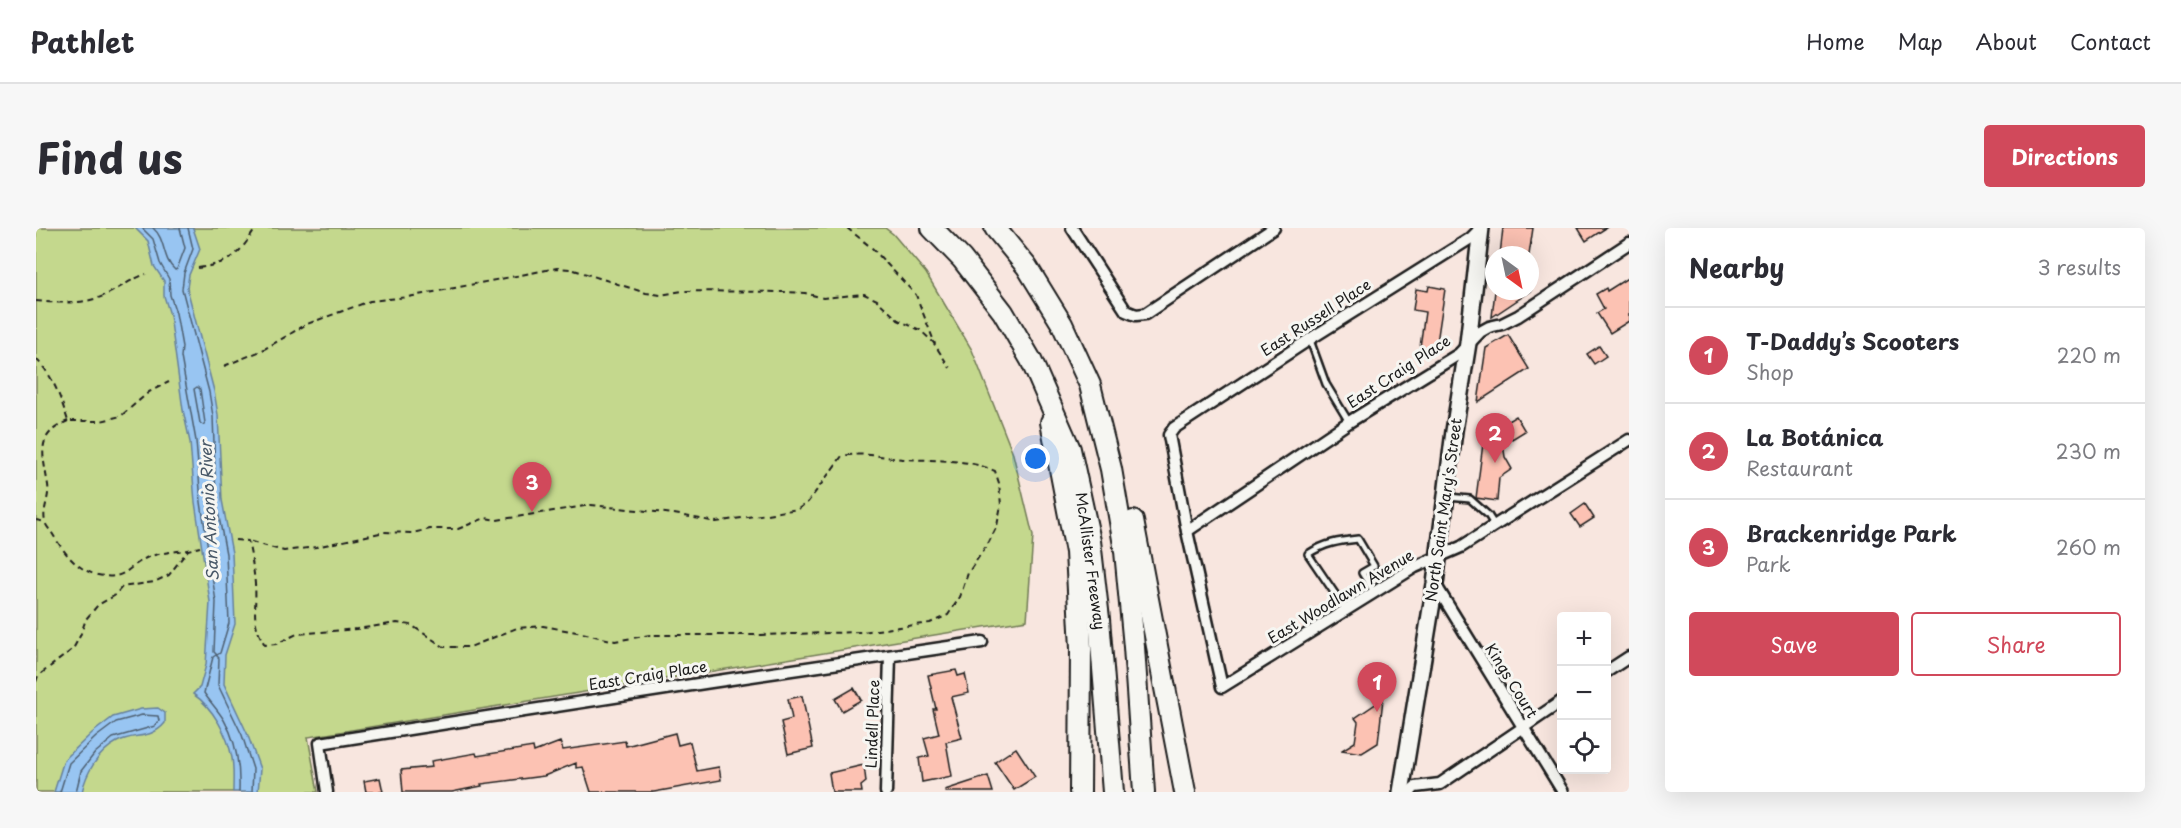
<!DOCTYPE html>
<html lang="en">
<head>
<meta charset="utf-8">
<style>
	body { margin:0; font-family:"Playpen Sans",sans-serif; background:#f7f7f7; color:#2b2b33 }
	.controls { position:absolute; right:18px; bottom:18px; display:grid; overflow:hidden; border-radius:6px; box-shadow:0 6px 24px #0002 }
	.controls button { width:54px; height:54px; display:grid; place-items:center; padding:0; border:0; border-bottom:2px solid #e1e1e2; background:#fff; color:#2b2b33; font:30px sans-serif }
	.compass { position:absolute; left:1449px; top:18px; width:54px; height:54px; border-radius:50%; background:#fff; box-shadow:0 6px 24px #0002; rotate:147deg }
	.you { position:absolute; left:1000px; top:231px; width:21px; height:21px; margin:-15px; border:4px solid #fff; border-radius:50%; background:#1a73e8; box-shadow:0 0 0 9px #1a73e833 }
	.badge { display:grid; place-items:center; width:39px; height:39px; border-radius:50%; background:#d1495b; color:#fff; font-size:20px; font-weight:700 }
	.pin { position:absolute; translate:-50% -50px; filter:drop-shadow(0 2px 3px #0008) }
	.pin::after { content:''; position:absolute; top:32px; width:21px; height:18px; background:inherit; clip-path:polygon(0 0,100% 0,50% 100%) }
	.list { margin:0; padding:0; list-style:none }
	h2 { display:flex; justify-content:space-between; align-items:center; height:78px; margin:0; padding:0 24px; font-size:26px }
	h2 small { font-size:20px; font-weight:400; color:#7c7c81 }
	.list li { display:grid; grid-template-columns:39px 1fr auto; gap:18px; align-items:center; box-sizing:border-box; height:96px; padding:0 24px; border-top:2px solid #e1e1e2 }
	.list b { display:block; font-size:22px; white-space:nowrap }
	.list p { margin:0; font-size:20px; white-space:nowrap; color:#7c7c81 }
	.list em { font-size:20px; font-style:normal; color:#7c7c81 }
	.actions { display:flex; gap:12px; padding:18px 24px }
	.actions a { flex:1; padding:14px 0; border:2px solid #d1495b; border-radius:6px; text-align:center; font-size:21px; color:#d1495b }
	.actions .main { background:#d1495b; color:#fff }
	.icon { flex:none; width:33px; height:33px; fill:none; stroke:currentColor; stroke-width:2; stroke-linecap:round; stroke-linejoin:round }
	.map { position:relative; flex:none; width:1593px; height:564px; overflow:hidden; border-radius:6px }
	header { display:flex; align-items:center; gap:36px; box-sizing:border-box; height:84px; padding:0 30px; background:#fff; border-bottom:2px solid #e1e1e2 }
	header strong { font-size:28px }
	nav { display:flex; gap:33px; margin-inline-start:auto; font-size:21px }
	.intro { display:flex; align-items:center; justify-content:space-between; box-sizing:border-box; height:144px; padding:0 36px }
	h1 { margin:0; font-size:42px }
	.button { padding:15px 27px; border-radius:6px; background:#d1495b; color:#fff; font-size:21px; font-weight:700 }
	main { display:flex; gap:36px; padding:0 36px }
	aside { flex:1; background:#fff; border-radius:6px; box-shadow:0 6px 24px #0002 }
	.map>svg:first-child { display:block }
	.green { fill:#c4d88d; stroke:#707a54; stroke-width:1.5 }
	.water { fill:#98c5f2; stroke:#66819c; stroke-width:1.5 }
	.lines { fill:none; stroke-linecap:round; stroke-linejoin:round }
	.shore { stroke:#4e6072; stroke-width:1.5 }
	.building { fill:#fcc2b3; stroke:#1c1c1c; stroke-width:1.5 }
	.lane-casing { stroke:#1c1c1c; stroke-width:10 }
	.street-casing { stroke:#1c1c1c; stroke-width:15 }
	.secondary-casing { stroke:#1c1c1c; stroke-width:20 }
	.highway-casing { stroke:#1c1c1c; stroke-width:24 }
	.path { stroke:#1c1c1c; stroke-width:2; stroke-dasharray:6 4.5; stroke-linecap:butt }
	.lane { stroke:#f6f6f2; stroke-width:5 }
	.street { stroke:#f6f6f2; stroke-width:10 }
	.secondary { stroke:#f6f6f2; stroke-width:15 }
	.highway { stroke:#f6f6f2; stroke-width:20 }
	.labels { text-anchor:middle; stroke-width:6; stroke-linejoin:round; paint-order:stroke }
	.street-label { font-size:15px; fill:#1c1c1c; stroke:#f6f6f2 }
	.water-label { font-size:16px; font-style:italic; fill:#475767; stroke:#f6f6f2 }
</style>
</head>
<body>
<header>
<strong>Pathlet</strong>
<nav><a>Home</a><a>Map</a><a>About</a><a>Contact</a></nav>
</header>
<div class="intro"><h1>Find us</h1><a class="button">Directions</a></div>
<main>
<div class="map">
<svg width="1593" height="564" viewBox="0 0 1593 564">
	<rect width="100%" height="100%" fill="#f8e6df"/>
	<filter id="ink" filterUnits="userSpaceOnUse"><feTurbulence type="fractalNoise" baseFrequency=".0167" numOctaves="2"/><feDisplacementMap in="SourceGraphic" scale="12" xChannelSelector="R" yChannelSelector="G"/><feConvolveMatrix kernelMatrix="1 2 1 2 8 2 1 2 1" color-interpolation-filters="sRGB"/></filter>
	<g filter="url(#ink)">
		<polygon class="green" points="0,0 849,0 857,6 890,45 936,122 977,226 997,308 991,392 272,509 282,564 0,564"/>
		<g class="water">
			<path d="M99 0H157L164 21 153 47 151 60 178 163 182 187 186 272 196 325 199 396 189 427 188 456 211 505 224 541 222 564H197C197 553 198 541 196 530 192 508 177 479 157 466L164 459 170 437 174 374 159 274 154 214 147 182 134 87 128 68V53L118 38 112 13Z"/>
			<path d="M122 480 129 485V495C115 512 98 505 81 514 62 524 50 545 46 564H18L28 532 56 505 77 489 105 481Z"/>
		</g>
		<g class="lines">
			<g class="shore">
				<polyline points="106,0 117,11 124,35 133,51 134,67 140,85 146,119 145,129 160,213 165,274 180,374 178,424 181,427 184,425 193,395 190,326 180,273 177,188 173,164 146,61 148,45 157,21 152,0"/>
				<path d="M117 0C130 11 126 31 139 42L141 41 149 20 144 0"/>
				<polygon points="161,159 164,161 169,195 167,197 164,195 158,161"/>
				<polyline points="24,564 33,535 60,509 80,494 106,487 122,488 123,493 119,498 77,510 59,525 45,543 40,564"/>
				<path d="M203 564C204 538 201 514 188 492 182 482 174 474 168 465L177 429 180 427 183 430 182 457 206 507 217 541 216 564"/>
			</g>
		</g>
		<g class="building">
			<polygon points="1467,0 1497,0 1493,27 1464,27"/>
			<polygon points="1542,0 1570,0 1550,13"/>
			<polygon points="1593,49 1593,93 1574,105 1561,85 1568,81 1560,66 1570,60 1571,63"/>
			<polygon points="1393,58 1409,61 1400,121 1384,119 1389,84 1377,82 1380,61 1392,63"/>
			<polygon points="1459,63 1495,63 1456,89"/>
			<polygon points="1472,107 1493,141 1442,174 1450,120"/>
			<polygon points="1563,118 1570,128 1558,136 1551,126"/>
			<polygon points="1480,188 1489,203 1476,211 1467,196"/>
			<polygon points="1448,208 1467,216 1469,229 1476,241 1463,250 1461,273 1440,270"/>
			<polygon points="1549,276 1558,290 1544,299 1535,286"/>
			<polygon points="920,442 922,448 929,446 933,465 915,469 926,510 910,514 916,548 886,554 883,530 893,528 888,510 903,506 897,481 900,481 892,447"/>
			<polygon points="818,460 825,472 806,483 799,471"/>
			<polygon points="766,468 777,520 752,526 745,494 756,491 752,471"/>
			<polygon points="1347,471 1342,515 1326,525 1306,522 1319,514 1322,494 1319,490"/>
			<polygon points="639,505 642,517 654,514 661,543 683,539 685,552 618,564 555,564 547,539 540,540 540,535 508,548 445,556 446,558 416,564 367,564 365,542 396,539 395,533 440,525 441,528 497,519 498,524 524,514 527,522 589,513 590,518"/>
			<polygon points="980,520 999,549 978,562 959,534"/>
			<polygon points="828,537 830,554 825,558 826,564 796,564 793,545"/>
			<polygon points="952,548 957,564 910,564 909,562"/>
			<polygon points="344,550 347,564 330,564 328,553"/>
		</g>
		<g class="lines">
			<defs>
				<g id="lane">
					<polyline points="1274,112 1290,156 1313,194"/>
					<polyline points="1412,269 1434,271 1452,287 1459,298"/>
					<path d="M1310 382 1272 326C1289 315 1302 313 1322 311L1338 338 1326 345 1338 364"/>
				</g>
				<g id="street">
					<polyline points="1036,0 1090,83 1100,87 1109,86 1238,0"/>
					<polyline points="1445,0 1435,10 1274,111 1138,200 1133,207 1151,303 1186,459 1379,339 1425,319 1593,212"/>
					<polyline points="1151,303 1313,194 1423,126 1444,104 1453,99 1466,96 1482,88 1593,15"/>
					<polyline points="1399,356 1527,564"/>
					<polyline points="1570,444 1593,429"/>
					<polyline points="291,564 284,515 675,454 946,414"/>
					<polyline points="850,564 854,428"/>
					<polyline points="1374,564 1379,559 1404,556 1526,473"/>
				</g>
				<polyline id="secondary" points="1365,564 1399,356 1418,203 1432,115 1445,0"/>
				<g id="highway">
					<polyline points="896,0 926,31 967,84 995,132 1034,221 1054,313 1063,391 1077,564"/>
					<polyline points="959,0 991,39 1026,96 1054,157 1075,241 1089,323 1098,419 1108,564"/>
					<polyline points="1015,194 1040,324 1045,421 1044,564"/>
					<polyline points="1097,293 1149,564"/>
				</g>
			</defs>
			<use href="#lane" class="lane-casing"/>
			<use href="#street" class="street-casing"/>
			<use href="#secondary" class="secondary-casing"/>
			<use href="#highway" class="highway-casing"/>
			<g class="path">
				<polyline points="811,0 836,20 880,67 899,116"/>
				<path d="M162 40C195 35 202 28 220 0"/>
				<path d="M0 73C20 75 43 76 62 70 79 64 93 52 110 46"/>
				<path d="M0 131C17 147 25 171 32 193H65L85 188 113 164 133 154"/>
				<polyline points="188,138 225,123 271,96 334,73 372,69 521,40 535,41 610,65 625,67 646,63 748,64 769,65 787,70 828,66 841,72 862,92 884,102 897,114 914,140"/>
				<path d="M32 193C0 207 6 223 12 257 14 269 6 282 9 293 9 297 14 302 16 305 27 323 40 342 62 347 90 353 92 338 112 329 123 325 140 323 152 322"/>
				<polyline points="0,292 9,294"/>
				<path d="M199 312 212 313C215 327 218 342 219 356 221 382 214 393 229 417L240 416 261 406 321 401 361 395 375 397 408 419H434L481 400 507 398 546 405 579 413 614 407H725L826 404 894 395 912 387 924 369 932 345 953 314 961 298 965 277 963 255 959 243C931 230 897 233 867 231 846 229 827 224 806 228L772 274 762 281 680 294 638 286 555 277 461 292 449 290 422 301H394L376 305 348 304 280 319 248 323 212 313"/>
				<polyline points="0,454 2,448 37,421 44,408 50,391 62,377 78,368 86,359 118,354 133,347 152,322 164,319"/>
			</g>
			<use href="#lane" class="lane"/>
			<use href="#street" class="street"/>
			<use href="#secondary" class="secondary"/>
			<use href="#highway" class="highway"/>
		</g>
	</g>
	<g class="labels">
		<g class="street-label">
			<text transform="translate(1280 90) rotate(-33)" y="5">East Russell Place</text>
			<text transform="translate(1363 144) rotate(-33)" y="5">East Craig Place</text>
			<text transform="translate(1408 282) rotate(-82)" y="5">North Saint Mary's Street</text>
			<text transform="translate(1054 333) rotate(82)" y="5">McAllister Freeway</text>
			<text transform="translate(1305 369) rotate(-31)" y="5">East Woodlawn Avenue</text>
			<text transform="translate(612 448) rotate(-9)" y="5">East Craig Place</text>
			<text transform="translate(1475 453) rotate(58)" y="5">Kings Court</text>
			<text transform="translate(837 496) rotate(-88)" y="5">Lindell Place</text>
		</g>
		<g class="water-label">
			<text transform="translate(173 283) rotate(-93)" y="6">San Antonio River</text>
		</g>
	</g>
</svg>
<div class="controls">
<button>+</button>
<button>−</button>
<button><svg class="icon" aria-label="locate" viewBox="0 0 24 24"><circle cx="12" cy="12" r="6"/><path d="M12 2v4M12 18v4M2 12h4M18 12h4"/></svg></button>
</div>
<svg class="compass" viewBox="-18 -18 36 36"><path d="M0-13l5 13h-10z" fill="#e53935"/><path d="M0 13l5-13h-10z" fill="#7c7c81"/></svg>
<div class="you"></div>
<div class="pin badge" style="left:1341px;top:484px">1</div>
<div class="pin badge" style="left:1459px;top:235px">2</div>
<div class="pin badge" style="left:496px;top:284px">3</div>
</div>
<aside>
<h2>Nearby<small>3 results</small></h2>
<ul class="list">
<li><span class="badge">1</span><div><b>T-Daddy’s Scooters</b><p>Shop</p></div><em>220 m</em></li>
<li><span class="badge">2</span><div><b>La Botánica</b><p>Restaurant</p></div><em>230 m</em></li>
<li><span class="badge">3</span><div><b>Brackenridge Park</b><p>Park</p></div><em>260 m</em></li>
</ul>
<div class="actions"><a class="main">Save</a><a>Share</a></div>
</aside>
</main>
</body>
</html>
